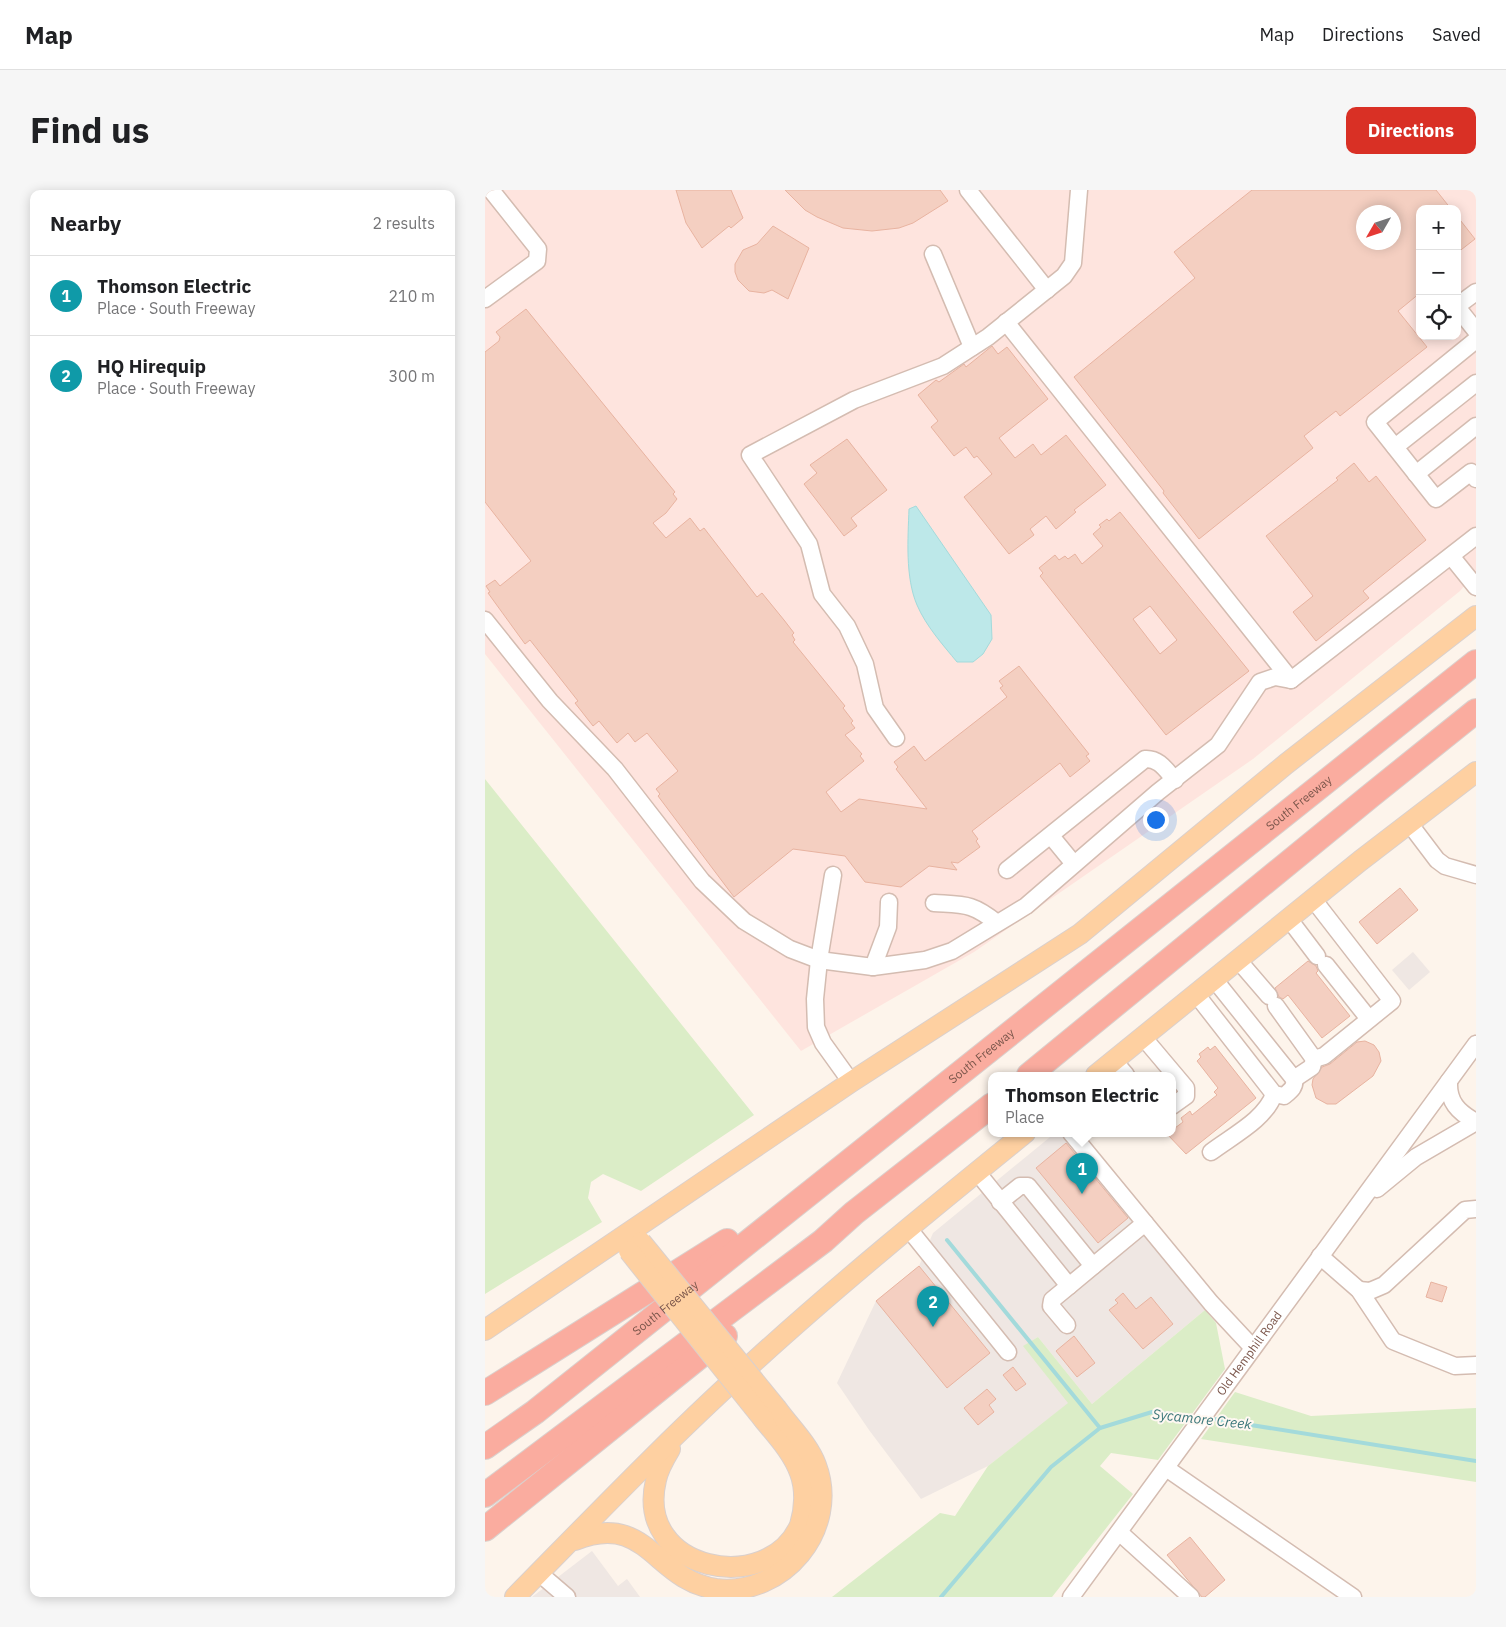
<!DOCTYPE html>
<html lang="en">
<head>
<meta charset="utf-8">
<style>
	body { margin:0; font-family:"IBM Plex Sans",sans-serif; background:#f6f6f6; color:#202124 }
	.controls { position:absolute; right:15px; top:15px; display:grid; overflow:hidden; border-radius:10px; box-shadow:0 2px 12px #0003 }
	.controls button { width:45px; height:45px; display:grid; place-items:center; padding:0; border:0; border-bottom:1px solid #e0e0e0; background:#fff; color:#202124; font:25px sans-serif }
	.compass { position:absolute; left:871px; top:15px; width:45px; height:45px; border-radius:50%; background:#fff; box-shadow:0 2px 12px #0003; rotate:231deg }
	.you { position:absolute; left:670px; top:629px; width:18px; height:18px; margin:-12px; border:4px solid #fff; border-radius:50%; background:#1a73e8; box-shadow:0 0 0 8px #1a73e833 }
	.badge { display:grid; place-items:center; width:32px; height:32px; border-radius:50%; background:#d93025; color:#fff; font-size:16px; font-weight:700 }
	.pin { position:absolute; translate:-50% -41px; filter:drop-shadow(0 1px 2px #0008) }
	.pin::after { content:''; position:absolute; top:26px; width:18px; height:15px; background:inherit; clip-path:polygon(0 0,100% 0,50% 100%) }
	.popup { position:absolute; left:503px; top:882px; width:188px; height:65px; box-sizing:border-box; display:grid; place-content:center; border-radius:10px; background:#fff; filter:drop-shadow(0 1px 4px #0005); font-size:16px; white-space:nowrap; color:#757577 }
	.popup b { font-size:19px; color:#202124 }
	.popup::after { content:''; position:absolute; left:50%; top:100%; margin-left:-10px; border:10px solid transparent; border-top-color:#fff }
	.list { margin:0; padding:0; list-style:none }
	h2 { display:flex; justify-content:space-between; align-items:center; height:65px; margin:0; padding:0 20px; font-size:21px }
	h2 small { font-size:16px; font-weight:400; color:#757577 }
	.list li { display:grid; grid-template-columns:32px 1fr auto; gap:15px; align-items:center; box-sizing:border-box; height:80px; padding:0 20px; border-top:1px solid #e0e0e0 }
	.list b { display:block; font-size:19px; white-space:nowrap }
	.list p { margin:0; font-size:16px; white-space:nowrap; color:#757577 }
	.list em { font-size:16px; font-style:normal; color:#757577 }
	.icon { flex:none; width:28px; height:28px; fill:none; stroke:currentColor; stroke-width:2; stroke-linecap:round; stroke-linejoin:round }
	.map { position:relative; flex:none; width:991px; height:1407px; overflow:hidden; border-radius:10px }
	header { display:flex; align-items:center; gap:30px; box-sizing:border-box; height:70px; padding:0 25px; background:#fff; border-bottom:1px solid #e0e0e0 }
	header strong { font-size:24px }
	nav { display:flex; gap:28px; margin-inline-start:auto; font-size:18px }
	.intro { display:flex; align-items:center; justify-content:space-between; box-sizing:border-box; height:120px; padding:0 30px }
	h1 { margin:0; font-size:35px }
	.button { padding:12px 22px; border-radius:10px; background:#d93025; color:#fff; font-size:18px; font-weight:700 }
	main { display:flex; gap:30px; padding:0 30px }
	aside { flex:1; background:#fff; border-radius:10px; box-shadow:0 2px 12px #0003 }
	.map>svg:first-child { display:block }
	.commercial { fill:#fee4de; fill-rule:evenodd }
	.industrial { fill:#efe7e3 }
	.green { fill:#dbedc7 }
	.water { fill:#bde8e9; stroke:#a3dadb }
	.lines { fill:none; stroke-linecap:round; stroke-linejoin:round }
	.stream { stroke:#a3dadb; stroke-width:4 }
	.building { fill:#f4cfc1; stroke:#e8b3a0; fill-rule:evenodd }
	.minor-casing { stroke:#d4bcb1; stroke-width:19 }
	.major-casing { stroke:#dad0cd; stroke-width:22 }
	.highway-casing { stroke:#dad0cd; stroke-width:26 }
	.minor { stroke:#fff; stroke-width:16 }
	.major { stroke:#fed0a1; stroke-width:20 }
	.highway { stroke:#faac9f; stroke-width:24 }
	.major-bridge-casing { stroke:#dad0cd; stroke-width:22; stroke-linecap:butt }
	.major-bridge { stroke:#fed0a1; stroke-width:20 }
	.labels { text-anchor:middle; stroke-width:4; stroke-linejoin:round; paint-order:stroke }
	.street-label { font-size:12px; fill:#7b564b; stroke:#fff8f2 }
	.water-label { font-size:14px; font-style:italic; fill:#3a7679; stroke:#fff8f2 }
</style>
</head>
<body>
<header>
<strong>Map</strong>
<nav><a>Map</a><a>Directions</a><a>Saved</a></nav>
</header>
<div class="intro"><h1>Find us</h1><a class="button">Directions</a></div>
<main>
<aside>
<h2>Nearby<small>2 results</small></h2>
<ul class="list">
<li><span class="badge" style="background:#0f9aa8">1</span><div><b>Thomson Electric</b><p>Place · South Freeway</p></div><em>210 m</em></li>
<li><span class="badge" style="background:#0f9aa8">2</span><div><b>HQ Hirequip</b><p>Place · South Freeway</p></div><em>300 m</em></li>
</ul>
</aside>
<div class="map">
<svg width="991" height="1407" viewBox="0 0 991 1407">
	<rect width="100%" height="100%" fill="#fdf4eb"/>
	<path class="commercial" d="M0 0H991V382L975 401 768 569 489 762 316 861 0 464ZM935 19H972V146H935ZM878 22H908V52H878Z"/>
	<g class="industrial">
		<polygon points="928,762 945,782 924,800 907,780"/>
		<polygon points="570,943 576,943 720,1120 607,1214 553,1147 539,1156 584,1213 503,1276 436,1309 384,1240 352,1193 391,1111 434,1076 448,1043"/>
		<polygon points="107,1361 133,1396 142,1389 155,1407 47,1407"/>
	</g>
	<g class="green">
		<polygon points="0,589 269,925 156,1001 118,984 106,992 103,1008 117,1032 0,1104"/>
		<polygon points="720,1120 731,1133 740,1179 673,1270 626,1263 615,1276 648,1304 567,1407 347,1407 455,1323 470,1326 503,1276 583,1213 538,1156 553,1147 607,1214"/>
		<polygon points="750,1202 826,1226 991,1218 991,1292 716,1249"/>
	</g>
	<path class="water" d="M431 316 506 425 507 449 498 464 488 472H472C458 455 441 436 432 415 420 387 423 348 424 319Z"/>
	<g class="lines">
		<g class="stream">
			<polyline points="462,1050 615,1238"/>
			<polyline points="722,1228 991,1271"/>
			<polyline points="456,1407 566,1277 615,1238 667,1222 712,1227"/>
		</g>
	</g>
	<g class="building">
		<polygon points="191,0 246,0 258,28 246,38 244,36 217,58 201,33"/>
		<polygon points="300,0 455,0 463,11 428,33 414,38 387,41 358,38 332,27 320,20"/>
		<path d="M767 0H951L966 19H935V103L913 121 942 157 855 226 851 221 819 246 828 258 714 349 678 303 679 301 589 187 710 88 689 62ZM878 22H908V52H878Z"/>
		<polygon points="972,26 990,49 972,63"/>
		<polygon points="288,36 324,58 303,109 287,100 279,103 264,101 253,90 250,82 250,74 258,60 272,54"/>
		<polygon points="41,119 190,302 188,304 192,309 181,323 168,333 181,348 205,328 215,341 219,338 272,407 277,403 299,430 309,443 307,445 310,450 308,452 360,516 358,518 368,531 366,533 370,538 360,545 377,564 375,566 379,571 341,602 356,622 374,609 442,619 411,579 413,577 409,572 429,556 440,571 522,507 515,498 518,496 514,491 534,476 604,564 601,566 605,571 585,587 575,573 487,641 493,649 491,651 495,657 473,673 466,672 472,680 444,676 416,697 380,692 360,666 308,659 249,707 173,606 175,604 171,599 193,581 162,543 150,552 143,543 132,553 114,531 108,536 90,513 93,511 45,450 40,454 3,403 5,402 1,396 10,390 15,396 46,371 0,312 0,162 14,151 15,147 11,142"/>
		<polygon points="507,156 513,164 522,157 563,209 514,248 530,268 548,254 556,265 581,245 621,295 589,320 591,322 571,339 561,326 545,339 549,345 524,364 479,307 507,284 492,266 489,268 481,257 469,266 446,237 453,231 433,205 451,190 454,192 479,174 481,177"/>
		<polygon points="362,249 402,300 366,328 372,336 359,346 319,294 332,283 325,275"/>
		<polygon points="869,273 884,292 891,286 941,350 878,401 884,408 831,451 808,422 828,406 781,346 853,290 851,288"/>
		<path d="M635 322 764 481 681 545 555 386 558 383 554 378 570 365 574 370 580 366 583 369 590 364 597 374 618 356 608 344 616 337 614 335 622 329 624 331ZM665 416 692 450 675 464 648 429Z"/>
		<polygon points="915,698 933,720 892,754 874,732"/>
		<polygon points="823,771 831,776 833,781 831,783 865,826 837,848 803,805 798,809 794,807 790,798"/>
		<polygon points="880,851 889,855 894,862 896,871 888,886 851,914 842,914 831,908 827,895 828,889 837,877 845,874 872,852"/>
		<polygon points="730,856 771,908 701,964 682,944 698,932 696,928 705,921 707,925 732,905 729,902 733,898 712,871 716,867 714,864 723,857 725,860"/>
		<polygon points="581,953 643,1028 613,1053 551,978"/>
		<polygon points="434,1076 505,1163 462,1198 391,1111"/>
		<polygon points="946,1092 962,1097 957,1112 941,1107"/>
		<polygon points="638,1103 651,1119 666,1107 688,1134 658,1159 624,1120 633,1113 630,1110"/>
		<polygon points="589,1146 610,1173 592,1187 571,1161"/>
		<polygon points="528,1177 541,1194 531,1201 518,1185"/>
		<polygon points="502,1199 511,1209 504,1215 509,1222 493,1235 479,1218"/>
		<polygon points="705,1347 740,1390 720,1407 717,1407 682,1365"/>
	</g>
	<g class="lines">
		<defs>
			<g id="minor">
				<polyline points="483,0 562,100"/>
				<polyline points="448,64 487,157"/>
				<polyline points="0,109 52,71 53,59 6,0"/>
				<polyline points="972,116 991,102"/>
				<polyline points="972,117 991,141"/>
				<polyline points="521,132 806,490"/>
				<polyline points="991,150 890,232 951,309 986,282 991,289"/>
				<polyline points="910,257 991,193"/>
				<polyline points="931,284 991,236"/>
				<polyline points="966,366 991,397"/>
				<polyline points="0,430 65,511 130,579 217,691 259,731 305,759 334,770 388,777 440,770 467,761 541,716 673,602 733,555 775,492 790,487 806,490 991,346"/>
				<polyline points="411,548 390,518 380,474 362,436 337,404 324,354 265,265 369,210 458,176 503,147 579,86 588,73 594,0"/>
				<polyline points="924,633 952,670 960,676 991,685"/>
				<polyline points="566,646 589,674"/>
				<path d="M522 680 660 569C674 568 681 580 690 590"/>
				<polyline points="348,685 334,770 330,809 331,837 338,853 366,892"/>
				<polyline points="828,709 907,811 839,866 829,869"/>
				<path d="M449 713C480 715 487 713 512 733"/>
				<polyline points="804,729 832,766"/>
				<polyline points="753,770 784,806"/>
				<polyline points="841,775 884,829"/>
				<polyline points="388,777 403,737 404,712"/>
				<polyline points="729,789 809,889 827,877 829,869 791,816"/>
				<path d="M711 804 789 904 799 906C805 901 811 897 809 889"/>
				<polyline points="658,847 701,898 701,906 687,916"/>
				<polyline points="629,871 641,885"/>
				<path d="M964 891C963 912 973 922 991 932"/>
				<path d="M726 962C747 946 781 929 789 904"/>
				<polyline points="492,982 584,1096 660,1033 586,943"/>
				<polyline points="892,999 931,967 991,932"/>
				<polyline points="515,1012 535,996 543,996 608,1076"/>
				<polyline points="660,1033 726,1113 768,1158"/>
				<polyline points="423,1038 523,1162"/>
				<polyline points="835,1066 874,1100 908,1151 970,1176 991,1175"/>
				<polyline points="874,1100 885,1101 899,1095 980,1020 991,1019"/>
				<polyline points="582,1135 566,1116 567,1110 584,1096"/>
				<polyline points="681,1278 868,1407"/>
				<polyline points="634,1342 706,1407"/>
				<polyline points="54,1383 82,1407"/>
				<path id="s1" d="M586 1407 991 854"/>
			</g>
			<g id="major">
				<polyline points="611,885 875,671 991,582"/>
				<polyline points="0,1140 366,892 595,744 801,574 991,426"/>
				<path d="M185 1259C179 1269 173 1279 171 1290 149 1382 284 1407 315 1335 320 1319 321 1299 315 1283 308 1263 292 1246 279 1230"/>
				<path d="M90 1350C163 1321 169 1390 231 1399 298 1407 355 1339 331 1275 323 1254 305 1237 292 1219"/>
				<path d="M30 1407C109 1327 188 1244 272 1169 359 1090 449 1017 540 943"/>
			</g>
			<g id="highway">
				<polyline points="544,885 884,607 991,521"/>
				<polyline points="0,1203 242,1051"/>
				<path id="s2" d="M0 1257 50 1222 991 472"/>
				<polyline points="0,1305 338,1051 369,1023 507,915"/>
				<polyline points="0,1339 240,1146"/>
			</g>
		</defs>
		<use href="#minor" class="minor-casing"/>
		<use href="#major" class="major-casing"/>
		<use href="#highway" class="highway-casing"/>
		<use href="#minor" class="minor"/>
		<use href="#major" class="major"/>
		<use href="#highway" class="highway"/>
		<defs>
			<g id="major-bridge">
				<polyline points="156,1052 292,1219"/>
				<polyline points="144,1061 279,1230"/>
			</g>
		</defs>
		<use href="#major-bridge" class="major-bridge-casing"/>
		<use href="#major-bridge" class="major-bridge"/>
	</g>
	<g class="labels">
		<g class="street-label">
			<text dy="4" stroke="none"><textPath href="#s2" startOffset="1038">South Freeway</textPath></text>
			<text dy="4" stroke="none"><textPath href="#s2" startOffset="632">South Freeway</textPath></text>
			<text dy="4" stroke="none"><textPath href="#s2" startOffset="228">South Freeway</textPath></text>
			<text dy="4" stroke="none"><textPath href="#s1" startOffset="302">Old Hemphill Road</textPath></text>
		</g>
		<g class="water-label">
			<text transform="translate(717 1229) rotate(6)" y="5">Sycamore Creek</text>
		</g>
	</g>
</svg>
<div class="controls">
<button>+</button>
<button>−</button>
<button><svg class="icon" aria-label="locate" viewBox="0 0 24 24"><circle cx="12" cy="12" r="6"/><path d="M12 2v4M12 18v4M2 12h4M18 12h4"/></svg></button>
</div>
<svg class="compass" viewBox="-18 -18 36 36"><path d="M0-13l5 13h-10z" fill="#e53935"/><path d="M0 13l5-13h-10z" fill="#757577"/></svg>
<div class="you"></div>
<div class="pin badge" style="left:597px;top:1004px;background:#0f9aa8">1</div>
<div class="popup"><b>Thomson Electric</b>Place</div>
<div class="pin badge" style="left:448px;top:1137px;background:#0f9aa8">2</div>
</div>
</main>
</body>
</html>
